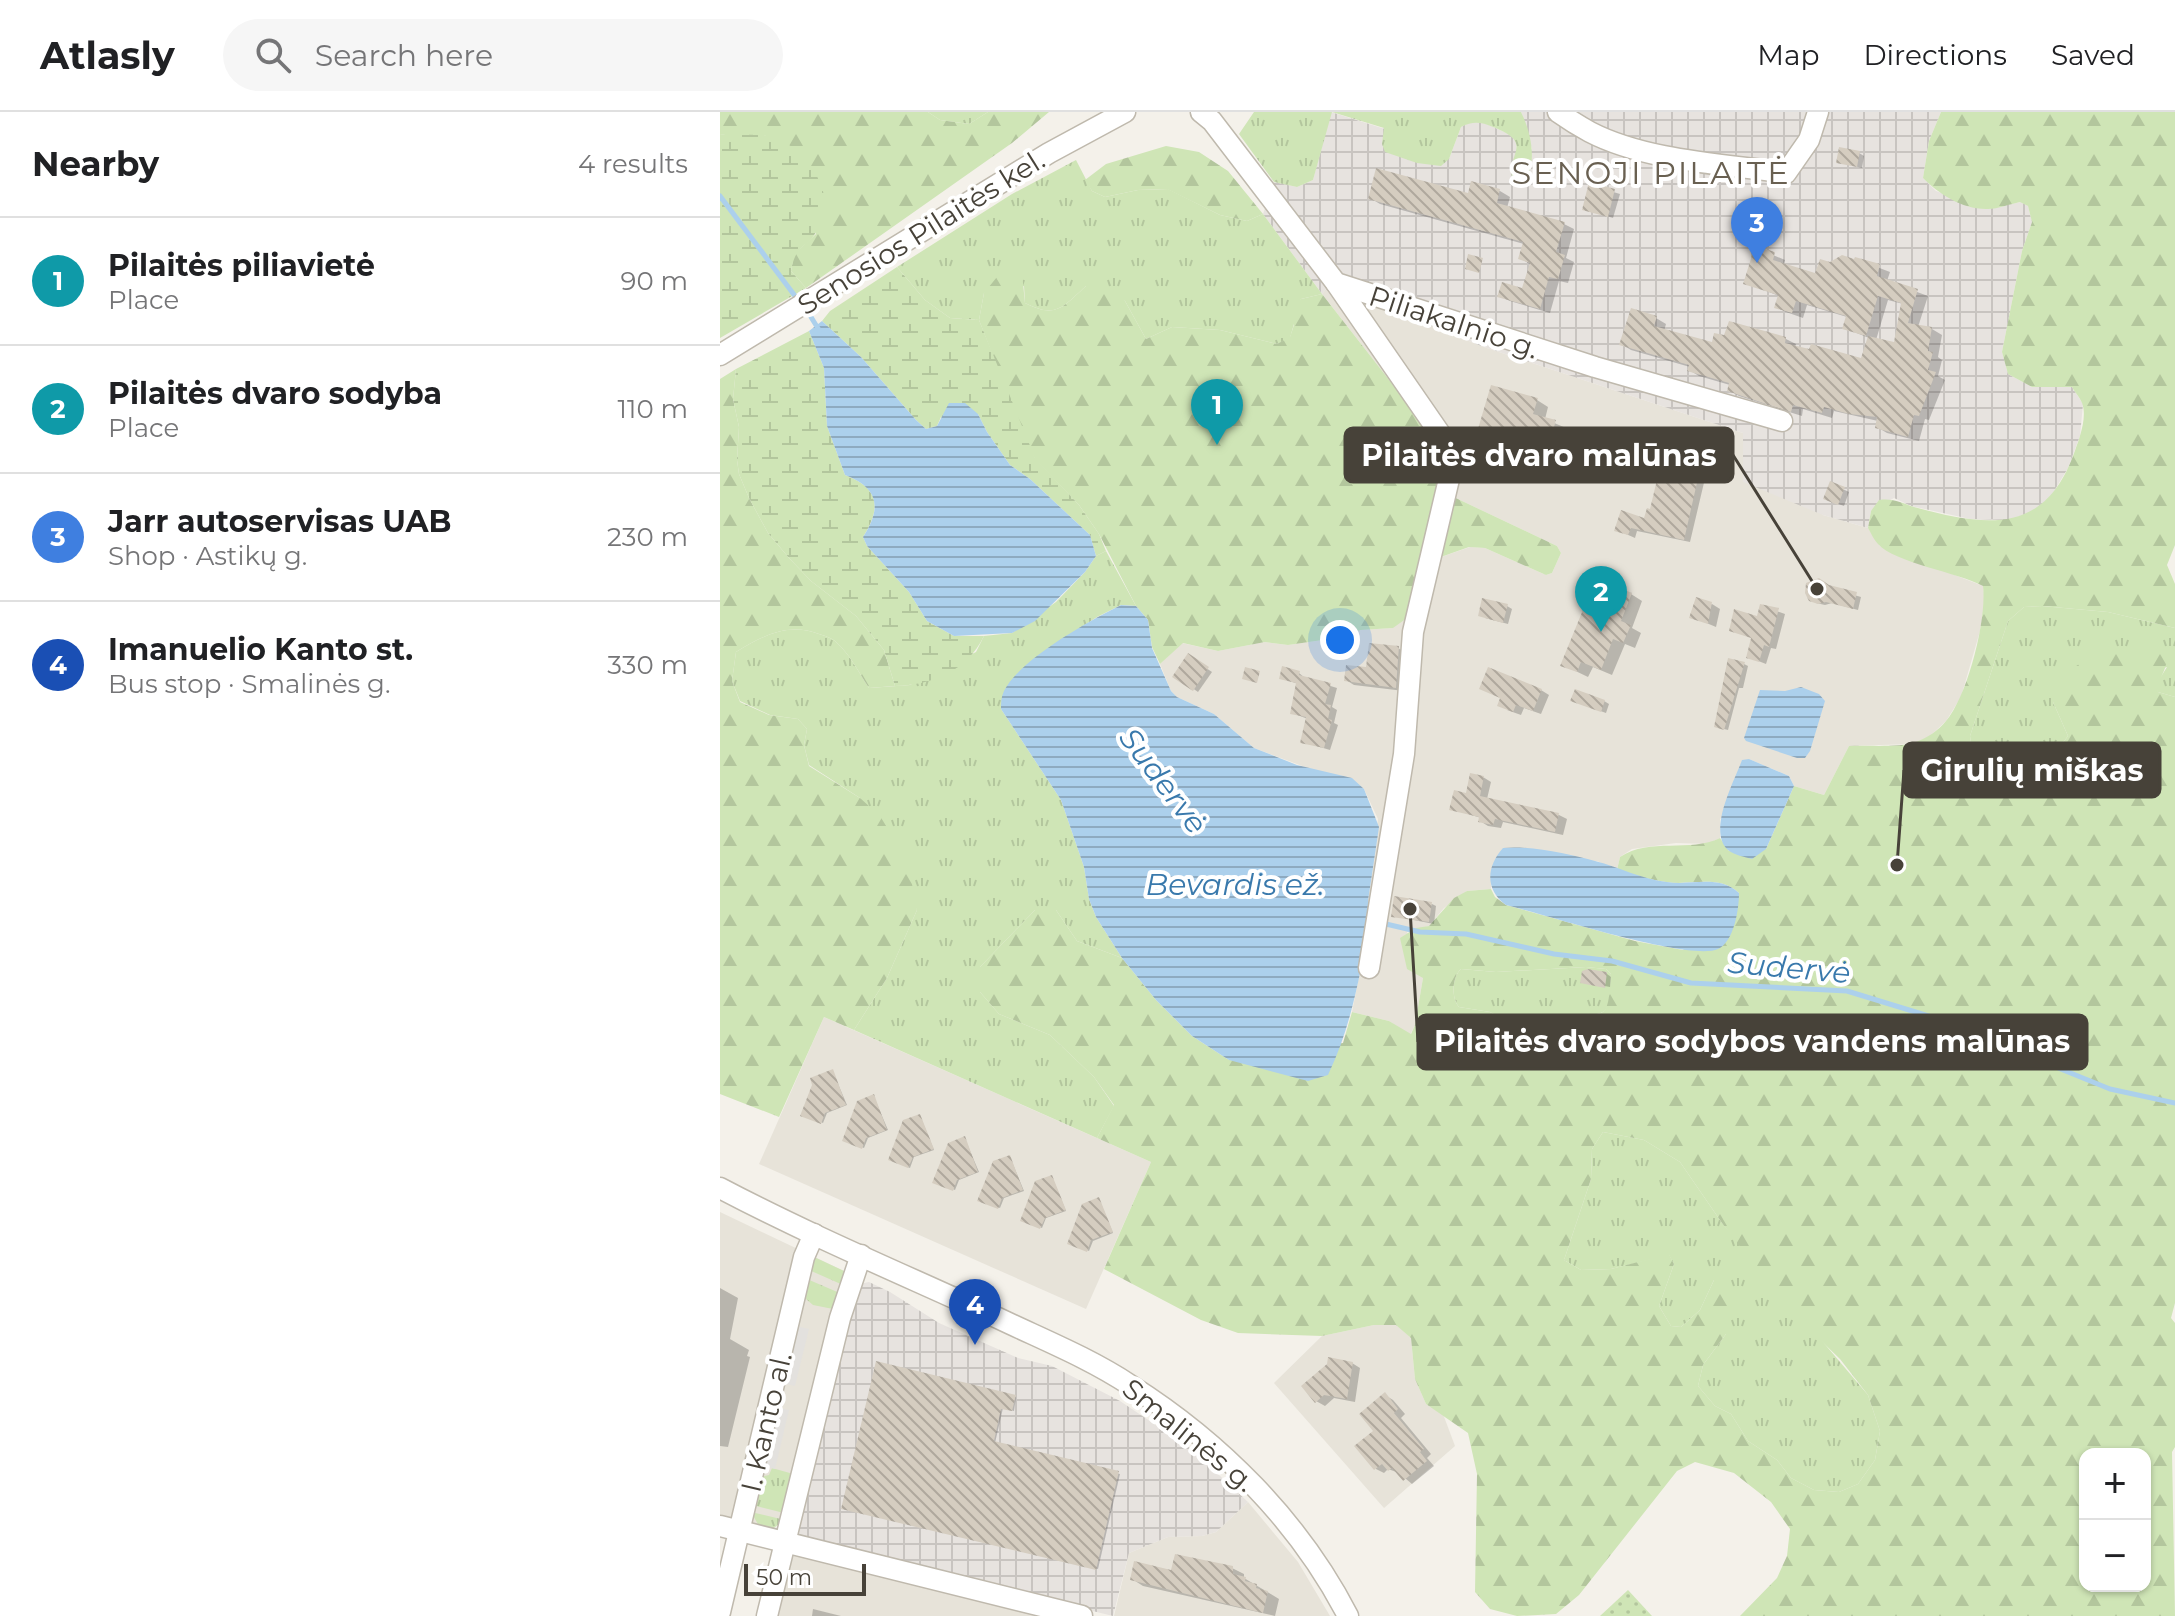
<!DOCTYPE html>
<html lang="en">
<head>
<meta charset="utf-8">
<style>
	body { margin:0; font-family:Montserrat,sans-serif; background:#f6f6f6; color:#202124 }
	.controls { position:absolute; right:24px; bottom:24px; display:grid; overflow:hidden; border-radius:16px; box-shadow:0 2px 6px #0004 }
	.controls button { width:72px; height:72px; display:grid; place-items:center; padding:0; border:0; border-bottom:2px solid #e0e0e0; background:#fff; color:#202124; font:40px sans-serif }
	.scale { position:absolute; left:24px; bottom:20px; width:122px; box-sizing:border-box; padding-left:8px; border:4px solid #474239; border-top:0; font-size:22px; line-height:28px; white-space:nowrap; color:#474239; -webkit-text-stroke:6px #fff; paint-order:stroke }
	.you { position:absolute; left:620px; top:528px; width:28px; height:28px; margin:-20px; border:6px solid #fff; border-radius:50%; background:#1a73e8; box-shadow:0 0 0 12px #1a73e833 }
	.badge { display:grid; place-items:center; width:52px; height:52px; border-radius:50%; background:#ea4c2b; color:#fff; font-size:26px; font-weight:700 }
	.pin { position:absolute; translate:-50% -66px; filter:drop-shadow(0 2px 4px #0008) }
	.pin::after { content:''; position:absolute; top:42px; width:28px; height:24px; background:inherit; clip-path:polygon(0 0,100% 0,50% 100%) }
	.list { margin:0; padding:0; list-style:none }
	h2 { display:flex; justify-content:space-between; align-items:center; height:104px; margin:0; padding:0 32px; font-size:34px }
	h2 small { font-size:26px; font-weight:400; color:#757577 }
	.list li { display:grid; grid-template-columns:52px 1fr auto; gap:24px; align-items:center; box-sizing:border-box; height:128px; padding:0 32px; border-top:2px solid #e0e0e0 }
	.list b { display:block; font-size:30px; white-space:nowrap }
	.list p { margin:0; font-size:26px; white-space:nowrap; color:#757577 }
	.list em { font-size:26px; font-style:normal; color:#757577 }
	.icon { flex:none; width:44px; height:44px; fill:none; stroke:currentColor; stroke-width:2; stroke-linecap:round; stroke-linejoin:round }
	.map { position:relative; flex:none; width:1455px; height:1504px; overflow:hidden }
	header { display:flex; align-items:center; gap:48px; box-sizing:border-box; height:112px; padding:0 40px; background:#fff; border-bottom:2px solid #e0e0e0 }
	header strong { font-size:38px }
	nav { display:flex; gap:44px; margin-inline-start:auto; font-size:28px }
	.search { width:560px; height:72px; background:#f6f6f6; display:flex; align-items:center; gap:20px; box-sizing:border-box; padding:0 28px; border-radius:44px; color:#757577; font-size:30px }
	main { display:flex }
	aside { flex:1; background:#fff }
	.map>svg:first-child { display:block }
	.residential { fill:#e7e3d9 }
	.industrial { fill:url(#industrial-grid) }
	.grass { fill:url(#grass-tufts) }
	.forest { fill:url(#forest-firs); fill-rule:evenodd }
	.wetland { fill:url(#wetland-marsh) }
	.park { fill:url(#park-dots) }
	.parking { fill:#e3e1de }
	.water { fill:url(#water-rules) }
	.shadow { fill:#0003; fill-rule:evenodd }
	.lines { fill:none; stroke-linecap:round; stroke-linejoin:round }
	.stream { stroke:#acd0ec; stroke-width:5 }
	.building { fill:url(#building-back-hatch) }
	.minor-casing { stroke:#bfb9ad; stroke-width:23 }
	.minor { stroke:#fff; stroke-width:20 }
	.labels { text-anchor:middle; stroke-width:8; stroke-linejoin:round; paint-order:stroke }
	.street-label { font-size:28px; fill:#474239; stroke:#fff }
	.water-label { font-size:30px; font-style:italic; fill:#3979ac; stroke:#fff }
	.quarter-label { font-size:32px; letter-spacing:2px; fill:#696051; stroke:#fff }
	.leader { fill:none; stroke:#474239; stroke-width:3 }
	.callout-dot { fill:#474239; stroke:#fff; stroke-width:3 }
	.callout { fill:#474239; stroke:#474239; stroke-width:3 }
	.callout-label { font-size:30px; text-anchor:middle; font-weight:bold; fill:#fff }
</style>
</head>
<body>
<header>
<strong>Atlasly</strong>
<div class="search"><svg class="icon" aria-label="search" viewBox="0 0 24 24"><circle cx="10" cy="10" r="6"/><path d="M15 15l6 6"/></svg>Search here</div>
<nav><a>Map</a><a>Directions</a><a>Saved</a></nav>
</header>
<main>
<aside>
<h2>Nearby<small>4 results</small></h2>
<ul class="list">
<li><span class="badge" style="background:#0f9aa8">1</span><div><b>Pilaitės piliavietė</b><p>Place</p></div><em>90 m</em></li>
<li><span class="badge" style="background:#0f9aa8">2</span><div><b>Pilaitės dvaro sodyba</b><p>Place</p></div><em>110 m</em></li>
<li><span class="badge" style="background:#3f7fe0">3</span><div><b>Jarr autoservisas UAB</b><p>Shop · Astikų g.</p></div><em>230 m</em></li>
<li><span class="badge" style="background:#1a4fb4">4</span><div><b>Imanuelio Kanto st.</b><p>Bus stop · Smalinės g.</p></div><em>330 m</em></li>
</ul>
</aside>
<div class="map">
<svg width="1455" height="1504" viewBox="0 0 1455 1504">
	<defs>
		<pattern id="industrial-grid" width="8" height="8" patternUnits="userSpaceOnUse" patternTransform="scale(2)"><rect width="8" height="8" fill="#e7e3df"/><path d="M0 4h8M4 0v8" fill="none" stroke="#c8c4c0"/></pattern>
		<pattern id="grass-tufts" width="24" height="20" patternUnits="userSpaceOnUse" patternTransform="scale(2)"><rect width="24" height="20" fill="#cfe5b6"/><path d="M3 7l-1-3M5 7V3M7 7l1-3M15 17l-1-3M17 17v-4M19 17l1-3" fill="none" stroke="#b3c69d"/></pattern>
		<pattern id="forest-firs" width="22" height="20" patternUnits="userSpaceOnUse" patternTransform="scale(2)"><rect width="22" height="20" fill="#cfe5b6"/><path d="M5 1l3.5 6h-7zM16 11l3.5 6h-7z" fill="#b3c69d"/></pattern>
		<pattern id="wetland-marsh" width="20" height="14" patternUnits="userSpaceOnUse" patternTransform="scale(2)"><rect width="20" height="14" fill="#cfe5b6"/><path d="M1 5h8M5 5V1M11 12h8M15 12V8" fill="none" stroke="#b3c69d"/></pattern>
		<pattern id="park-dots" width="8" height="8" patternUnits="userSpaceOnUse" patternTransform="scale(2)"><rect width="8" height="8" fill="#cfe5b6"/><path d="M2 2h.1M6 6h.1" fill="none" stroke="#b3c69d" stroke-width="1.8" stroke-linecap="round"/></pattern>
		<pattern id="water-rules" width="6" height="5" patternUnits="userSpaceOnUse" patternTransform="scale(2)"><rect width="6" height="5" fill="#acd0ec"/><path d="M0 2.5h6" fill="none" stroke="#8eaac0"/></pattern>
		<pattern id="building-back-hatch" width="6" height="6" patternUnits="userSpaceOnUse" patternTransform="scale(2)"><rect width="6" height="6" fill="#d5cdc0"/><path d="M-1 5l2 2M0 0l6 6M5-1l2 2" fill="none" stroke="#afa89d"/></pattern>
	</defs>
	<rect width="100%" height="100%" fill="#f4f1ea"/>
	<g class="residential">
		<polygon points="610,172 761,234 1023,321 1103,403 1148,416 1160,434 1263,474 1265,490 1260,519 1241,585 1226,609 1210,624 1193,632 1129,634 1104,683 1074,674 1069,664 1029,647 1000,708 1000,726 988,732 956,731 912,737 900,745 897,758 877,749 771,761 771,777 747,779 724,796 709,814 687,820 703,866 695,913 690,923 669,909 632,900 650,808 652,794 648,789 658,707 644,677 534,636 494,602 457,585 451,579 440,552 462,531 498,539 545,530 568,533 610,527 641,518 673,516 704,451 750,435 765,436 826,463 832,461 841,441 837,434 721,379 720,333 602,182"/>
		<polygon points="104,905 431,1050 366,1197 39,1052"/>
		<polygon points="0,1100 124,1159 68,1402 51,1418 0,1405"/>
		<polygon points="654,1213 677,1213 691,1226 695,1267 706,1292 723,1302 735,1334 664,1396 554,1271 602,1224"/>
		<polygon points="528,1390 578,1450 610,1504 394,1504 409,1441 448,1425 482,1424 496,1420"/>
		<polygon points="73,1441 339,1504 55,1504 69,1447"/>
	</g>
	<g class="industrial">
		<polygon points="611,0 665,17 662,32 729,47 741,15 750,10 762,10 791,23 796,30 797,41 790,61 812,37 801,0 1221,0 1209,29 1203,66 1216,79 1267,97 1301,90 1308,94 1312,110 1302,139 1282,240 1288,262 1312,275 1352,275 1363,292 1360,324 1348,356 1330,386 1314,399 1289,408 1250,407 1191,394 1174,386 1151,399 1148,416 1103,403 1023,370 1023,321 761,234 610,172 602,182 543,102 554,70 577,75 593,68"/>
		<polygon points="149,1170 170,1180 219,1211 298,1246 332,1254 400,1289 470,1336 528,1390 496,1420 482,1424 448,1425 409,1441 393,1504 83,1428 78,1424 78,1418 134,1190 139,1176 144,1171"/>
	</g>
	<g class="grass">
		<polygon points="208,0 268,0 249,12 220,8"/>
		<path d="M534 0H801C811 20 818 51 804 70L793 68C784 42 817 32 773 15 761 10 753 9 741 15L729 47 721 54 697 51 665 40 662 32 664 16 612 0 593 68 577 75 554 70 519 22Z"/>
		<path d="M356 48 372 79 385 85 418 78 448 77 500 103 527 109 543 102 602 182 581 187 570 226 557 232 500 218 452 215 426 227 405 189 366 174C343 195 336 207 305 191L304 174 264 181 259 208 230 206 205 188 177 155 292 82Z"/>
		<path d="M386 439 416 494 401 493 377 505 324 540 281 597 341 688 364 755 369 787 376 805 402 846 357 829 336 798H315L260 855V880L279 902 330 923 374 965 394 994 377 1026 134 918 167 866 197 798 140 686 89 653 84 633 87 617 78 607 50 603 20 589 12 569 16 540C42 524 68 510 99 522 105 524 112 526 116 530 130 542 139 561 149 576L190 573 256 540 264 524 292 521 336 490 365 460 376 444Z"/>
		<path d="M1322 494 1388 500 1455 516V585L1438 580 1437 571 1447 555 1333 590 1348 624C1343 630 1337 640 1331 644 1308 656 1274 648 1252 640L1250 624 1288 509 1304 495Z"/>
		<path d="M866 855 886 857 891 862C889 884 895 908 864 901L827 927H813L797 915 770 900 739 895C731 886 732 865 741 857L776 860Z"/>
		<polygon points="883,1020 924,1028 960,1050 1002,1111 1148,1283 1160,1319 1155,1348 1138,1372 1119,1380 1094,1378 1071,1366 1057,1348 1028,1329 1011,1302 995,1294 978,1274 983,1253 1006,1222 994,1168 980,1198 961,1215 951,1214 939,1194 954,1152 949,1143 891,1157 861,1158 844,1148 871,1067 872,1037"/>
		<polygon points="92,1144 124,1159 123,1173 89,1158"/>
		<polygon points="87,1167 122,1182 113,1197 93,1193 86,1187"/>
		<polygon points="52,1356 77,1363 68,1402 32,1393 39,1365 49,1363"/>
		<polygon points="31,1400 65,1408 51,1418 39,1414"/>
	</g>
	<g class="forest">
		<polygon points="0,0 208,0 220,8 249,12 268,0 329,0 292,31 86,176 71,159 74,142 96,122 45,23 16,25 0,22"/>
		<path d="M1221 0H1455V433L1447 453 1455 472V516L1388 500 1322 494 1304 495 1288 509 1250 624 1252 640C1274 648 1309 656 1331 644 1337 640 1343 630 1348 624L1333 590 1341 565 1366 547 1391 538 1442 537C1454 554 1437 563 1438 580L1455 585V1191L1451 1206 1455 1211V1335L1452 1340 1455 1504H1020L1057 1466 1067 1444 1070 1417 1051 1390 1014 1361 975 1350 957 1359 859 1483 836 1502 797 1504 770 1497 755 1480 757 1362 748 1321 706 1292 695 1267 691 1226 676 1213H654L602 1224 518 1221 481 1208 384 1157 431 1050 377 1026 394 993 374 965 330 923 279 902 260 880V855L315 798H336L357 829 402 846 436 888 472 924 509 948 623 931 632 900 669 909 691 922 695 913 703 866 687 857 680 826 696 816 709 814 734 786 747 779 771 777 775 785 786 793 915 829 963 838 1019 781C998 762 971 774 946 770 929 768 913 762 897 758L900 745C930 725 970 741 1000 726L1009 739 1046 737 1074 674 1104 683 1129 634C1147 633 1180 636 1196 630 1207 626 1219 618 1226 609 1248 583 1267 507 1263 474 1237 460 1175 451 1158 432 1154 428 1151 421 1148 416L1151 399 1159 388C1174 386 1181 391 1194 395 1264 414 1323 424 1353 344 1358 330 1368 306 1362 291 1360 286 1355 280 1352 275H1312L1288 262 1282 240 1302 139 1312 110 1308 94 1300 90C1290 92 1278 97 1268 97 1243 98 1219 82 1203 66L1209 29ZM866 855 886 857 891 862C888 902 889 911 847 894L831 903 826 927H813L797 915 770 900 739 895C731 886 732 865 741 857L776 860ZM883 1020 924 1028 960 1050 1002 1111 1066 1195 1120 1247 1148 1283 1160 1319 1155 1348 1138 1372 1119 1380 1094 1378 1071 1366 1057 1348 1028 1329 1011 1302 995 1294 978 1274 983 1253 1006 1222 1017 1190 1009 1168H994L980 1198 961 1215 951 1214 939 1194 954 1152 949 1142 891 1157 861 1158 844 1148 871 1067 872 1037ZM1365 1342H1425V1474H1365Z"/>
		<polygon points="446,34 479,40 508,59 543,102 527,109 500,103 447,77 418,78 385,85 372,79 365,68 386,52"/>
		<path d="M281 160 302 161 305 191C336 207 343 195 366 174H386L405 189 426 227 452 215 500 218 557 232 570 225 574 213 571 200 581 187 602 182 720 333 723 346 721 379 837 434 841 441 832 461 826 463 765 436 749 435 704 451 687 506 673 516 641 518 610 527 568 533 545 530 498 539 463 531 440 552 432 535 428 508 416 494 379 422 359 393 315 347 304 324 259 208 264 181Z"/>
		<path d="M16 257 13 287 19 315 17 348 19 362 29 386 48 421 69 446 91 469 136 504 164 538 175 574 149 576C139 561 130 542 116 530 112 526 105 524 99 522 68 510 42 524 16 540L12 569 20 590 49 603 78 607 87 617 84 633 89 654 140 686 160 704 188 750 197 798 167 866 134 918 104 905 59 1005 0 982V267Z"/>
	</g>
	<g class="wetland">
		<path d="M0 22C15 24 29 22 44 23 74 26 106 64 105 94 104 101 100 112 97 118 88 137 76 130 71 159L86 176 0 226Z"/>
		<polygon points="177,155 205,188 230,206 259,208 315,346 359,393 379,422 386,439 376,444 370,423 310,367 290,353 267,320 258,302 221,305 217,314 206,317 196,308 141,245 102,209 110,199"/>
		<path d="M89 219 104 256 107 314 125 363C159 376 162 395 143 425L147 434 189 480 207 509 234 524H264C247 559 212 573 175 574L164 538 136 504 91 469 69 446 48 421 29 386 19 362 17 348 19 315 13 287 16 257Z"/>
	</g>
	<polygon class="park" points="908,1478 932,1504 880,1504"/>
	<g class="parking">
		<polygon points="76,1214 89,1217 75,1274 62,1271"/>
		<polygon points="56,1295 69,1298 55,1357 42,1354"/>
	</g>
	<g class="water">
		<path d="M102 209 141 245 196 308 206 317 217 314 229 291H245L258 302 267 320 290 353 310 367 370 423 376 444 365 460 315 509 292 521 234 524 207 509 189 480 147 434 143 425C162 396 159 376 125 363L107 314 104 256 89 219Z"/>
		<path d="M401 493 416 494 428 508 432 536 451 579 457 585 494 602 534 636 577 653 632 666 644 677 659 715 648 789 652 794 650 808C640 862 632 913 608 963L588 969 509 948 472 924 436 888 402 846 376 805 369 787 364 755 341 688 281 597C281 591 281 585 284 579 300 547 369 509 401 493Z"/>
		<polygon points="1081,575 1099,582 1105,589 1090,639 1085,646 1077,646 1026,629 1024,626 1040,578 1065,579"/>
		<path d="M1029 647 1069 664 1074 674 1046 737 1032 747C1025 745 1014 743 1008 738 987 719 1014 670 1022 648Z"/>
		<path d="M783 736C808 733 851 742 875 749 900 755 920 767 947 770 972 774 998 762 1019 781 1019 797 1014 830 998 837 970 850 823 802 786 793 765 778 766 755 783 736Z"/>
	</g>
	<g class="shadow">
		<polygon points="1139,41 1144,44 1142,56 1118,50"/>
		<polygon points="753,72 780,79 790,85 787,96 844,112 854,117 846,146 854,150 848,171 839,169 830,201 790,189 780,184 804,179 811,153 800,146 804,132 660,92 650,86 749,83"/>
		<polygon points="870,73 900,82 893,106 864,97"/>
		<path d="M1036 136 1065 148 1063 153 1097 164 1110 152 1135 150 1136 147 1170 160 1167 169 1208 184 1198 215 1212 217 1222 223 1218 245 1222 248 1218 264 1225 268 1209 308 1205 307 1199 329 1167 321 1157 315 1158 309 1114 299 1112 306 1083 297 1082 304 1019 284 1009 278 1010 273 979 264 969 258 970 255 911 238 901 232 936 206 946 212 944 219 993 232 1066 227 1076 232 1075 236 1142 248 1149 226 1124 216 1127 205 1087 193 1083 206 1066 200 1056 195 1059 184 1026 171ZM1168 188 1183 192 1175 233 1156 228Z"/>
		<polygon points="817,288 828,295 825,307 846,316 834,358 804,350 802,353 766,343 755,336"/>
		<polygon points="968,352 987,358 970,430 917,419 915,426 897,418 926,408 967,357"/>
		<polygon points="1112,372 1129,380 1124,394 1110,389"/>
		<polygon points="1110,476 1141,485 1138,498 1112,491 1105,493 1096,491"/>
		<polygon points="911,482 922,489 912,516 921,521 915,536 905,532 892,563 873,555 868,565 843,553"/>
		<polygon points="992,492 1000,497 996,515 972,505"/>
		<polygon points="787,494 792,497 788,512 765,506"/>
		<polygon points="1042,494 1065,502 1056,537 1051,536 1046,552 1028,545"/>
		<polygon points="678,536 686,541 684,579 634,573 626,568"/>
		<polygon points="468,544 492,560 478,580 455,564"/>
		<polygon points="1024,552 1028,554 1023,576 1019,576 1008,618 1000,616"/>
		<polygon points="579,561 585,566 617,576 612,595 617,598 614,611 618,613 610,638 583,630 588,607 572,601 578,572 561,566"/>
		<polygon points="821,578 829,583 821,602 804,596 801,603 787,598"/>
		<polygon points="884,589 889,592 886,601 858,591"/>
		<polygon points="763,665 771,670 767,687 839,703 847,707 843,723 783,710 781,716 768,714 760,709 761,706 732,697"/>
		<polygon points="712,792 716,794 714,812 673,804"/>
		<polygon points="887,862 891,865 890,875 865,870"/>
		<polygon points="113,960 127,993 107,1001 103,1011 83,1003"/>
		<polygon points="154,985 168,1018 148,1026 144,1036 124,1028"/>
		<polygon points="200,1004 214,1038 194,1045 190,1056 170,1048"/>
		<polygon points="245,1027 259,1060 239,1068 235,1078 215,1070"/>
		<polygon points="290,1045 304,1079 284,1086 280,1096 260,1088"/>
		<polygon points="332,1065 346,1099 326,1106 322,1116 302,1108"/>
		<polygon points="379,1087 393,1121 373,1129 369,1139 349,1131"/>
		<polygon points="0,1176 18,1186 10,1227 29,1238 27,1244 30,1245 8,1335 0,1334"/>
		<polygon points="632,1251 640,1256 635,1290 614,1286 605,1294 596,1289"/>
		<polygon points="157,1252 296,1285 294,1299 283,1296 275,1331 400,1362 378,1457 125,1397"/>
		<polygon points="665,1283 673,1288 685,1302 681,1306 711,1342 707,1346 714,1354 692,1372 679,1361 668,1357 664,1361 656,1357 656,1319"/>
		<polygon points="512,1456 524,1462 524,1466 559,1487 555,1504 423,1474 412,1467 452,1460"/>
		<polygon points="93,1497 121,1504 92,1504"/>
	</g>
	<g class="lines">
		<g class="stream">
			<polyline points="0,84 75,184"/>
			<polyline points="91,205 99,218"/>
			<polyline points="666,812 700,820 746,822 834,842 892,849 971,871 1127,879 1215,906 1390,977 1455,991"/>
		</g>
	</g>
	<g class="building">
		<polygon points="1119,35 1140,39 1137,55 1116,51"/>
		<polygon points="656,56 748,81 751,69 780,77 777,91 845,110 836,140 845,143 838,167 829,165 820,197 777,185 782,170 802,176 810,151 798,147 803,130 648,87"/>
		<polygon points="869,70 895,77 888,105 862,98"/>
		<polygon points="1035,134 1055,140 1053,148 1095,161 1100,147 1110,150 1122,143 1134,147 1135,145 1160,152 1157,164 1198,177 1188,211 1212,215 1208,239 1213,240 1208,258 1216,260 1199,304 1194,303 1188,325 1155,316 1157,305 1129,302 1104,295 1102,301 1073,293 1071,300 1007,279 1009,271 967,259 969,253 899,233 911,196 937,204 934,214 992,230 994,221 1004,223 1009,209 1066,225 1065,231 1089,237 1091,232 1141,246 1148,224 1174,230 1181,191 1158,184 1146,224 1122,217 1126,204 1076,189 1072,201 1054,196 1058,183 1023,172"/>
		<polygon points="748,142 763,146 759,161 745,157"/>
		<polygon points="771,273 818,286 813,302 836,308 823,354 792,345 791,348 752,337"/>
		<polygon points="967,349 981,353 964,428 911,416 908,423 894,419 901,398 924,406 927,396 930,397 940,355 946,356 948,350 966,354"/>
		<polygon points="1110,369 1125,375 1118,393 1103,387"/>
		<polygon points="876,466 912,481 901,509 911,513 903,531 893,527 881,558 861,550 857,560 840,554"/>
		<polygon points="1099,466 1109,473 1137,480 1133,497 1106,490 1098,492 1089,489 1085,481 1086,471"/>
		<polygon points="976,485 992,490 988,512 969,506"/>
		<polygon points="762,486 788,492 783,511 758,504"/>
		<polygon points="1040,492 1059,496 1049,535 1044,533 1039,550 1026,546 1031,526 1009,519 1014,497 1037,504"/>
		<polygon points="649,531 679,534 676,576 624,569 626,553 646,555"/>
		<polygon points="468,541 489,555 473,579 452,565"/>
		<polygon points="1008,546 1025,550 1004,618 994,615"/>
		<polygon points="562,554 580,559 579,563 611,571 605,592 611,593 608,607 612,608 604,636 580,631 586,605 570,602 576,571 559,567"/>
		<polygon points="525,555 540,559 537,571 522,567"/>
		<polygon points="768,555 822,577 813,599 796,593 793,600 777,594 780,586 759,577"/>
		<polygon points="855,577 885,588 881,600 850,589"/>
		<polygon points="750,661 764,664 760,684 839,701 835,720 775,707 773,713 758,710 759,705 729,698 734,678 746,681"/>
		<polygon points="674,784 712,790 709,810 671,805"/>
		<polygon points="868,857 887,860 885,876 860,871 862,859"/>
		<polygon points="113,957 126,993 105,1001 101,1012 80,1004 92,973 90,966"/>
		<polygon points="154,982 167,1018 146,1026 142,1037 122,1029 137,989"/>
		<polygon points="200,1002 214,1037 193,1045 188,1056 168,1048 183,1008"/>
		<polygon points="245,1024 258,1060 237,1068 233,1079 212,1071 228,1031"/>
		<polygon points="290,1043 303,1078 282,1086 278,1097 257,1089 273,1049"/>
		<polygon points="332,1063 346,1098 325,1106 320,1117 300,1109 315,1069"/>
		<polygon points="379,1085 393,1120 371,1128 367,1140 347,1132 362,1092"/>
		<polygon points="608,1245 633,1250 627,1287 604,1283 595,1291 581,1274 607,1252"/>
		<polygon points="156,1249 296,1283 292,1299 281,1297 274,1329 399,1359 376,1458 121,1397"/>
		<polygon points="665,1280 678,1297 674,1301 704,1337 700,1340 707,1349 683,1369 672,1356 668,1359 662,1352 654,1358 634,1334 653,1319 639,1302"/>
		<polygon points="455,1442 513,1454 513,1462 526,1465 525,1469 537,1472 536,1476 548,1479 543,1501 410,1468 414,1449 451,1458"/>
	</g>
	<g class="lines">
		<defs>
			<g id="minor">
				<polyline points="481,0 492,9 616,171 875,255 1062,309"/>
				<path d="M838 0C848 7 859 14 870 20 926 49 1004 52 1066 61L1089 28 1098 0"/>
				<polyline points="616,171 732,339 729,367 693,520 684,642 649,856"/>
				<polyline points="0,243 329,41 405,0"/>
				<path d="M0 1076C91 1124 187 1164 280 1207 324 1228 369 1246 410 1273 500 1330 579 1409 628 1504"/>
				<polyline points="0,1414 362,1504"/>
				<polyline points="0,1500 84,1145 94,1122"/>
				<polyline points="47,1504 120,1206 141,1143"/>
			</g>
		</defs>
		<use href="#minor" class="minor-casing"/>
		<use href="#minor" class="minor"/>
	</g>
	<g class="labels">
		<g class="street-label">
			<text transform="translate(201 120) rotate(-32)" y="10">Senosios Pilaitės kel.</text>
			<text transform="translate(734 210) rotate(18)" y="10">Piliakalnio g.</text>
			<text transform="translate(46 1310) rotate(-77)" y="10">I. Kanto al.</text>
			<text transform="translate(469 1323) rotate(39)" y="10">Smalinės g.</text>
		</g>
		<g class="water-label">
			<text transform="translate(443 669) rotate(53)" y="10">Sudervė</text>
			<text x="515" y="783">Bevardis ež.</text>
			<text transform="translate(1069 856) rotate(5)" y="10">Sudervė</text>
		</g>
		<g class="quarter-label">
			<text x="931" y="72">SENOJI PILAITĖ</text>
		</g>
	</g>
	<path class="leader" d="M1097 477L1013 343M1177 753L1184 658M690 797L698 930"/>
	<g class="callout-dot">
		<circle cx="1097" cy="477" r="8"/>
		<circle cx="1177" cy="753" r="8"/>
		<circle cx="690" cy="797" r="8"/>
	</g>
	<g class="callout">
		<rect x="625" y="316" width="388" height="54" rx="8"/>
		<rect x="1184" y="631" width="256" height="54" rx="8"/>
		<rect x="698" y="903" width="669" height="54" rx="8"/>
	</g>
	<g class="callout-label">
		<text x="819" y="354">Pilaitės dvaro malūnas</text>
		<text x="1312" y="669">Girulių miškas</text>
		<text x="1032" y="940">Pilaitės dvaro sodybos vandens malūnas</text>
	</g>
</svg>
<div class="controls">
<button>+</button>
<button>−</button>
</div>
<div class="scale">50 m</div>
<div class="you"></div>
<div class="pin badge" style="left:497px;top:333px;background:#0f9aa8">1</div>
<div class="pin badge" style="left:881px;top:520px;background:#0f9aa8">2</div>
<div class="pin badge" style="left:1037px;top:151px;background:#3f7fe0">3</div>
<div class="pin badge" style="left:255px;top:1233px;background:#1a4fb4">4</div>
</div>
</main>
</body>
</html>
